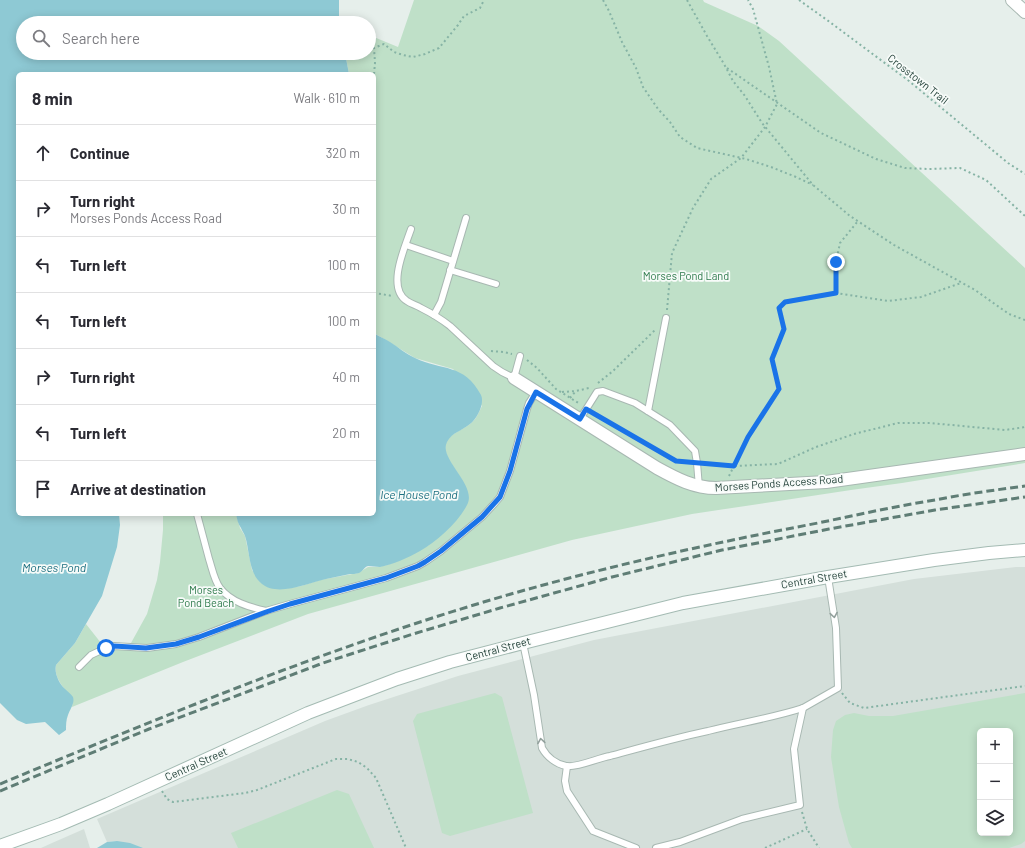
<!DOCTYPE html>
<html lang="en">
<head>
<meta charset="utf-8">
<style>
	body { margin:0; font-family:Barlow,sans-serif; background:#f7f7f7; color:#2b2b33 }
	.controls { position:absolute; right:12px; bottom:12px; display:grid; overflow:hidden; border-radius:6px; box-shadow:0 2px 10px #0003 }
	.controls button { width:36px; height:36px; display:grid; place-items:center; padding:0; border:0; border-bottom:1px solid #e1e1e2; background:#fff; color:#2b2b33; font:20px sans-serif }
	.stop { position:absolute; width:12px; height:12px; margin:-9px; border:3px solid #1a73e8; border-radius:50%; background:#fff }
	.stop.end { background:#1a73e8; border-color:#fff; box-shadow:0 1px 4px #0008 }
	.list { margin:0; padding:0; list-style:none }
	h2 { display:flex; justify-content:space-between; align-items:center; height:52px; margin:0; padding:0 16px; font-size:17px }
	h2 small { font-size:13px; font-weight:400; color:#7c7c81 }
	.list li { display:grid; grid-template-columns:26px 1fr auto; gap:12px; align-items:center; box-sizing:border-box; height:56px; padding:0 16px; border-top:1px solid #e1e1e2 }
	.list b { display:block; font-size:15px; white-space:nowrap }
	.list p { margin:0; font-size:13px; white-space:nowrap; color:#7c7c81 }
	.list em { font-size:13px; font-style:normal; color:#7c7c81 }
	.icon { flex:none; width:22px; height:22px; fill:none; stroke:currentColor; stroke-width:2; stroke-linecap:round; stroke-linejoin:round }
	.map { position:relative; flex:none; width:1025px; height:848px; overflow:hidden }
	.search { position:absolute; background:#fff; box-shadow:0 2px 10px #0003; left:16px; top:16px; width:360px; height:44px; display:flex; align-items:center; gap:10px; box-sizing:border-box; padding:0 14px; border-radius:22px; color:#7c7c81; font-size:15px }
	.panel { position:absolute; background:#fff; box-shadow:0 2px 10px #0003; left:16px; top:72px; width:360px; height:444px; border-radius:6px }
	.map>svg:first-child { display:block }
	.built { fill:#d4dfda; fill-rule:evenodd }
	.green { fill:#bfe0c8; fill-rule:evenodd }
	.water { fill:#8ec9d4 }
	.lines { fill:none; stroke-linecap:round; stroke-linejoin:round }
	.lane-casing { stroke:#a8b8b2; stroke-width:8 }
	.street-casing { stroke:#a8b8b2; stroke-width:14 }
	.secondary-casing { stroke:#a4bbb3; stroke-width:14 }
	.path { stroke:#86b3a5; stroke-width:2; stroke-dasharray:2 3; stroke-linecap:butt }
	.lane { stroke:#fff; stroke-width:6 }
	.street { stroke:#fff; stroke-width:12 }
	.secondary { stroke:#fff; stroke-width:12 }
	.rail { stroke:#5f7d75; stroke-width:3; stroke-dasharray:8 4; stroke-linecap:butt }
	.oneway { stroke:#92a09c }
	.route { stroke:#1a73e8; stroke-width:5 }
	.labels { text-anchor:middle; stroke-width:3.5; stroke-linejoin:round; paint-order:stroke }
	.street-label { font-size:11px; fill:#24423a; stroke:#f7fbf9 }
	.park-label { font-size:11px; fill:#2d7a4b; stroke:#f7fbf9 }
	.water-label { font-size:12px; font-style:italic; fill:#1c6f80; stroke:#f7fbf9 }
</style>
</head>
<body>
<div class="map">
<svg width="1025" height="848" viewBox="0 0 1025 848">
	<rect width="100%" height="100%" fill="#e6efeb"/>
	<g class="built">
		<path d="M1016 567H1025V848H108L117 841 107 842 97 819 325 721 369 705 458 676 594 640 914 579ZM980 731H1010V833H980Z"/>
		<polygon points="84,829 90,848 41,848 52,843"/>
	</g>
	<g class="green">
		<path d="M414 0H703L704 2 758 26 779 41 1025 268V463L902 483 851 490 692 514 572 540 308 614 183 662 72 707 73 700C66 690 53 678 56 665L75 643 86 624 101 643H131L147 614 157 580 160 562 163 530V514H236L240 528 245 536 252 570 260 582 268 587 282 589 301 586 320 580 358 573 368 567H378L387 565 405 558 429 545 462 480C457 471 449 462 446 453 441 436 460 432 470 424 476 420 479 412 482 406L453 369 415 358 374 333V74H349L345 53H369V35L398 47Z"/>
		<polygon points="495,693 502,697 533,813 450,836 442,833 413,721 417,714"/>
		<path d="M1025 693V841L1021 844 1009 848H852L849 843 839 807 831 757 833 730 836 721 845 715 854 713 869 716H893ZM980 731H1010V833H980Z"/>
		<polygon points="337,790 349,794 374,848 238,848 231,833"/>
	</g>
	<g class="water">
		<path d="M0 0H339V23H23V53H345L349 74H18V366L16 368V372L18 375V514H119L120 525 117 547 102 596 75 643 56 665C54 673 59 683 64 688 67 691 71 694 73 697 75 703 70 709 68 715 66 720 66 725 66 730L59 735 45 722 26 724 17 720 0 703Z"/>
		<path d="M374 333C379 337 384 338 390 342 398 347 406 354 415 358 442 371 464 363 481 395 485 403 477 419 470 424 462 431 452 432 447 442 438 459 478 485 467 505 458 523 437 541 420 551 408 558 394 564 380 567 376 567 372 566 368 566 364 567 363 571 359 573 356 574 352 574 350 574 342 576 334 577 326 579 308 583 278 597 262 584 248 573 250 551 245 536 244 533 242 531 241 528 238 524 237 519 236 514H374Z"/>
		<polygon points="117,841 130,843 143,848 97,848 107,842"/>
	</g>
	<g class="lines">
		<defs>
			<g id="lane">
				<path d="M411 229C405 247 386 288 407 301 411 304 416 305 421 308 431 313 441 319 450 326L493 366 502 372 514 378 520 356"/>
				<polyline points="406,245 453,261"/>
				<polyline points="450,270 496,284"/>
				<polyline points="434,315 441,302 466,218"/>
				<polyline points="648,411 666,318"/>
				<polyline points="580,419 597,392 603,391 635,403 670,425 695,451 697,463 699,487"/>
				<path d="M197 514C201 529 205 544 209 559 212 568 214 580 220 588 231 602 249 607 266 611"/>
				<path d="M523 643 534 695 542 748C547 757 556 764 566 766 577 768 598 758 610 756 643 747 675 738 708 731 739 723 772 718 803 708L838 688 836 628 828 577"/>
				<polyline points="79,667 91,655 106,648 114,646 147,648 176,644 199,637 266,611 290,604 386,578 418,566 425,562 441,551 482,517 494,504 500,497 510,471 527,409 529,403 536,392"/>
				<polyline points="567,766 565,781 567,791 593,831 636,848"/>
				<polyline points="656,848 680,842 742,819 800,805 794,749 803,708"/>
			</g>
			<g id="street">
				<polyline points="1012,0 1025,12"/>
				<path d="M514 378 657 468C677 479 694 488 716 488L826 482 1025 454"/>
			</g>
			<polyline id="secondary" points="0,846 61,824 108,804 308,713 397,679 450,662 523,643 683,603 828,577 934,560 989,553 1025,550"/>
		</defs>
		<use href="#lane" class="lane-casing"/>
		<use href="#street" class="street-casing"/>
		<use href="#secondary" class="secondary-casing"/>
		<g class="path">
			<polyline points="603,0 609,11 622,42 636,68 643,87 658,109 670,122 680,137 697,148 746,159 771,167 796,177 813,185"/>
			<polyline points="687,0 707,36 724,64 733,81 745,96 762,123 813,185 850,216 894,245 975,290 1009,314 1025,320"/>
			<polyline points="799,0 827,20 909,81 1008,163 1025,174"/>
			<polyline points="727,68 821,133 876,159 905,168 929,169 960,168 986,180 1025,216"/>
			<polyline points="374,74 375,63 374,48 384,44 394,52 403,55 413,57 425,54 439,48 458,25 464,16 480,8 484,0"/>
			<polyline points="374,293 393,296"/>
			<polyline points="836,293 836,262 840,243 858,221"/>
			<polyline points="667,310 672,253 693,208 711,179 741,158 765,127 777,104 769,67 753,9 748,0"/>
			<polyline points="491,351 504,352 512,354"/>
			<polyline points="527,360 537,368 556,389 580,404"/>
			<polyline points="598,383 613,371 655,330"/>
			<polyline points="562,392 576,391 589,388"/>
			<polyline points="570,398 576,391"/>
			<polyline points="594,413 676,461 688,462"/>
			<polyline points="705,463 734,466 778,464 816,447 854,434 898,423 930,423 1005,430 1025,427"/>
			<polyline points="729,476 748,437 779,389 772,359 784,329 779,308 785,302 836,293 888,301 921,297 961,283"/>
			<polyline points="842,693 850,703 864,708 1025,686"/>
			<polyline points="162,791 167,799 173,802 245,793 257,790 336,759 348,759 358,762 367,768 376,778 406,848"/>
			<polyline points="802,812 807,829 819,848"/>
			<polyline points="765,848 807,829"/>
		</g>
		<use href="#lane" class="lane"/>
		<use href="#street" class="street"/>
		<use href="#secondary" class="secondary"/>
		<g class="rail">
			<path d="M0 784C166 715 332 646 504 596 608 566 713 543 818 523 857 515 896 506 935 500 965 494 995 490 1025 486"/>
			<polyline points="0,791 149,729 323,663 413,634 500,608 612,577 722,550 829,529 935,510 1025,497"/>
		</g>
	</g>
	<defs><path id="oneway-chevron" d="M-2-3.5L2.5 0L-2 3.5" fill="none" stroke-width="1.6" stroke-linecap="round" stroke-linejoin="round"/></defs>
	<g class="oneway">
		<use href="#oneway-chevron" transform="translate(834 615) rotate(81)"/>
		<use href="#oneway-chevron" transform="translate(541 741) rotate(-99)"/>
	</g>
	<g class="lines">
		<polyline class="route" points="106,648 114,646 146,648 176,644 199,637 266,612 290,604 386,578 418,566 425,562 441,551 482,517 500,497 510,471 527,409 536,392 580,419 586,409 676,461 734,466 748,437 779,389 772,359 784,329 779,308 785,302 836,293 836,262"/>
	</g>
	<g class="labels">
		<g class="street-label">
			<text transform="translate(918 79) rotate(38)" y="4">Crosstown Trail</text>
			<text transform="translate(779 483) rotate(-4)" y="4">Morses Ponds Access Road</text>
			<text transform="translate(814 579) rotate(-10)" y="4">Central Street</text>
			<text transform="translate(498 649) rotate(-15)" y="4">Central Street</text>
			<text transform="translate(196 764) rotate(-24)" y="4">Central Street</text>
		</g>
		<g class="park-label">
			<text x="686" y="280">Morses Pond Land</text>
			<text x="206" y="594">Morses<tspan x="206" dy="13">Pond Beach</tspan></text>
		</g>
		<g class="water-label">
			<text x="419" y="499">Ice House Pond</text>
			<text x="54" y="572">Morses Pond</text>
		</g>
	</g>
</svg>
<div class="controls">
<button>+</button>
<button>−</button>
<button><svg class="icon" aria-label="layers" viewBox="0 0 24 24"><path d="M12 4l9 5-9 5-9-5zM3 14l9 5 9-5"/></svg></button>
</div>
<div class="stop" style="left:106px;top:648px"></div>
<div class="stop end" style="left:836px;top:262px"></div>
<div class="search"><svg class="icon" aria-label="search" viewBox="0 0 24 24"><circle cx="10" cy="10" r="6"/><path d="M15 15l6 6"/></svg>Search here</div>
<section class="panel">
<h2>8 min<small>Walk · 610 m</small></h2>
<ul class="list">
<li><svg class="icon" aria-label="ahead" viewBox="0 0 24 24"><path d="M12 20V5M6 11l6-6 6 6"/></svg><div><b>Continue</b></div><em>320 m</em></li>
<li><svg class="icon" aria-label="right" viewBox="0 0 24 24"><path d="M7 20v-9h11M14 6l5 5-5 5"/></svg><div><b>Turn right</b><p>Morses Ponds Access Road</p></div><em>30 m</em></li>
<li><svg class="icon" aria-label="left" viewBox="0 0 24 24"><path d="M17 20v-9H6M10 6l-5 5 5 5"/></svg><div><b>Turn left</b></div><em>100 m</em></li>
<li><svg class="icon" aria-label="left" viewBox="0 0 24 24"><path d="M17 20v-9H6M10 6l-5 5 5 5"/></svg><div><b>Turn left</b></div><em>100 m</em></li>
<li><svg class="icon" aria-label="right" viewBox="0 0 24 24"><path d="M7 20v-9h11M14 6l5 5-5 5"/></svg><div><b>Turn right</b></div><em>40 m</em></li>
<li><svg class="icon" aria-label="left" viewBox="0 0 24 24"><path d="M17 20v-9H6M10 6l-5 5 5 5"/></svg><div><b>Turn left</b></div><em>20 m</em></li>
<li><svg class="icon" aria-label="arrive" viewBox="0 0 24 24"><path d="M6 21V4h12l-3 4 3 4H6"/></svg><div><b>Arrive at destination</b></div></li>
</ul>
</section>
</div>
</body>
</html>
